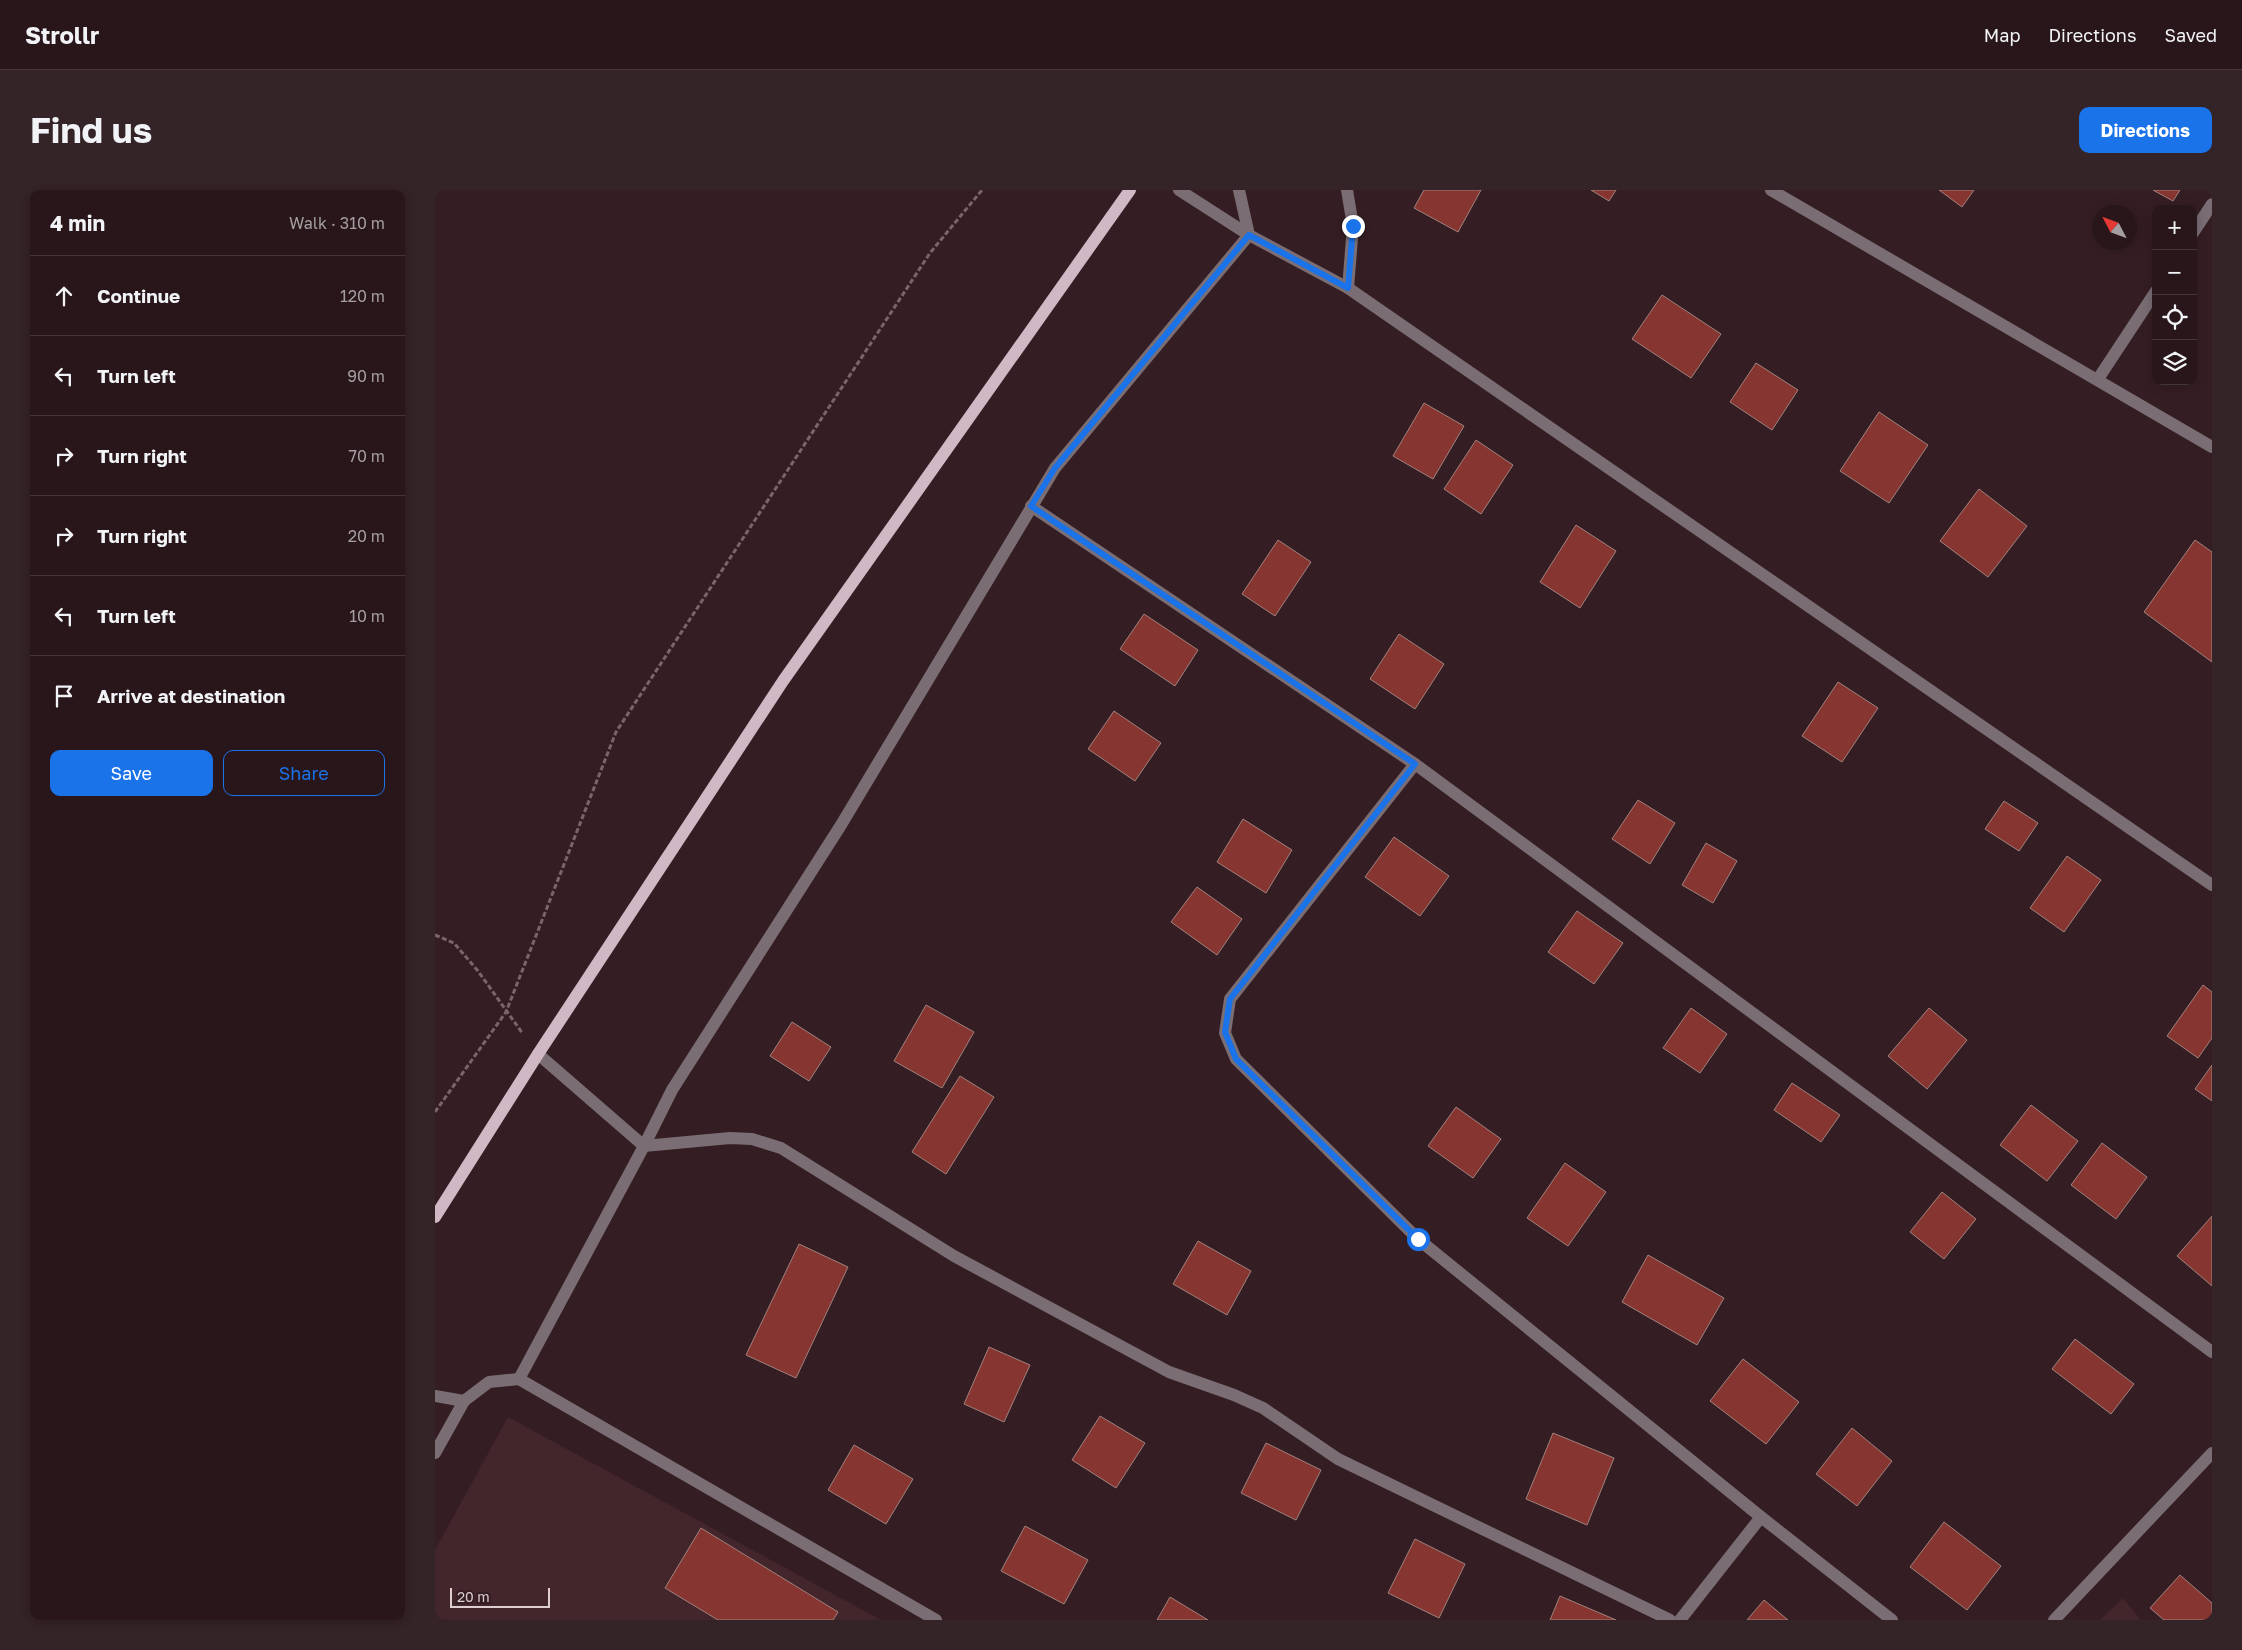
<!DOCTYPE html>
<html lang="en">
<head>
<meta charset="utf-8">
<style>
	body { margin:0; font-family:"Golos Text",sans-serif; background:#342327; color:#f1f3f6 }
	.controls { position:absolute; right:15px; top:15px; display:grid; overflow:hidden; border-radius:10px; box-shadow:0 2px 12px #0003 }
	.controls button { width:45px; height:45px; display:grid; place-items:center; padding:0; border:0; border-bottom:1px solid #443539; background:#28161a; color:#f1f3f6; font:25px sans-serif }
	.compass { position:absolute; left:1657px; top:15px; width:45px; height:45px; border-radius:50%; background:#28161a; box-shadow:0 2px 12px #0003; rotate:311deg }
	.scale { position:absolute; left:15px; bottom:12px; width:100px; box-sizing:border-box; padding-left:5px; border:2px solid #deced0; border-top:0; font-size:14px; line-height:18px; white-space:nowrap; color:#deced0; -webkit-text-stroke:4px #351e23; paint-order:stroke }
	.stop { position:absolute; width:15px; height:15px; margin:-11px; border:4px solid #1a73e8; border-radius:50%; background:#fff }
	.stop.end { background:#1a73e8; border-color:#fff; box-shadow:0 1px 5px #0008 }
	.list { margin:0; padding:0; list-style:none }
	h2 { display:flex; justify-content:space-between; align-items:center; height:65px; margin:0; padding:0 20px; font-size:21px }
	h2 small { font-size:16px; font-weight:400; color:#a59fa2 }
	.list li { display:grid; grid-template-columns:32px 1fr auto; gap:15px; align-items:center; box-sizing:border-box; height:80px; padding:0 20px; border-top:1px solid #443539 }
	.list b { display:block; font-size:19px; white-space:nowrap }
	.list em { font-size:16px; font-style:normal; color:#a59fa2 }
	.actions { display:flex; gap:10px; padding:15px 20px }
	.actions a { flex:1; padding:11px 0; border:1px solid #1a73e8; border-radius:10px; text-align:center; font-size:18px; color:#1a73e8 }
	.actions .main { background:#1a73e8; color:#fff }
	.icon { flex:none; width:28px; height:28px; fill:none; stroke:currentColor; stroke-width:2; stroke-linecap:round; stroke-linejoin:round }
	.map { position:relative; flex:none; width:1777px; height:1430px; overflow:hidden; border-radius:10px }
	header { display:flex; align-items:center; gap:30px; box-sizing:border-box; height:70px; padding:0 25px; background:#28161a; border-bottom:1px solid #443539 }
	header strong { font-size:24px }
	nav { display:flex; gap:28px; margin-inline-start:auto; font-size:18px }
	.intro { display:flex; align-items:center; justify-content:space-between; box-sizing:border-box; height:120px; padding:0 30px }
	h1 { margin:0; font-size:35px }
	.button { padding:12px 22px; border-radius:10px; background:#1a73e8; color:#fff; font-size:18px; font-weight:700 }
	main { display:flex; gap:30px; padding:0 30px }
	aside { flex:1; background:#28161a; border-radius:10px; box-shadow:0 2px 12px #0003 }
	.map>svg:first-child { display:block }
	.built { fill:#43252c }
	.building { fill:#863530; stroke:#a0827e }
	.lines { fill:none; stroke-linecap:round; stroke-linejoin:round }
	.path { stroke:#7a666a; stroke-width:3; stroke-dasharray:5 2.5; stroke-linecap:butt }
	.minor { stroke:#7a6e74; stroke-width:12 }
	.major { stroke:#d0b8c4; stroke-width:12 }
	.route { stroke:#1a73e8; stroke-width:6 }
</style>
</head>
<body>
<header>
<strong>Strollr</strong>
<nav><a>Map</a><a>Directions</a><a>Saved</a></nav>
</header>
<div class="intro"><h1>Find us</h1><a class="button">Directions</a></div>
<main>
<aside>
<h2>4 min<small>Walk · 310 m</small></h2>
<ul class="list">
<li><svg class="icon" aria-label="ahead" viewBox="0 0 24 24"><path d="M12 20V5M6 11l6-6 6 6"/></svg><div><b>Continue</b></div><em>120 m</em></li>
<li><svg class="icon" aria-label="left" viewBox="0 0 24 24"><path d="M17 20v-9H6M10 6l-5 5 5 5"/></svg><div><b>Turn left</b></div><em>90 m</em></li>
<li><svg class="icon" aria-label="right" viewBox="0 0 24 24"><path d="M7 20v-9h11M14 6l5 5-5 5"/></svg><div><b>Turn right</b></div><em>70 m</em></li>
<li><svg class="icon" aria-label="right" viewBox="0 0 24 24"><path d="M7 20v-9h11M14 6l5 5-5 5"/></svg><div><b>Turn right</b></div><em>20 m</em></li>
<li><svg class="icon" aria-label="left" viewBox="0 0 24 24"><path d="M17 20v-9H6M10 6l-5 5 5 5"/></svg><div><b>Turn left</b></div><em>10 m</em></li>
<li><svg class="icon" aria-label="arrive" viewBox="0 0 24 24"><path d="M6 21V4h12l-3 4 3 4H6"/></svg><div><b>Arrive at destination</b></div></li>
</ul>
<div class="actions"><a class="main">Save</a><a>Share</a></div>
</aside>
<div class="map">
<svg width="1777" height="1430" viewBox="0 0 1777 1430">
	<rect width="100%" height="100%" fill="#351e23"/>
	<g class="built">
		<polygon points="73,1227 446,1430 0,1430 0,1360"/>
		<polygon points="1688,1408 1706,1430 1665,1430"/>
	</g>
	<g class="building">
		<polygon points="989,0 1046,0 1023,42 979,18"/>
		<polygon points="1156,0 1181,0 1174,11"/>
		<polygon points="1504,0 1539,0 1527,17"/>
		<polygon points="1718,0 1745,0 1738,11"/>
		<polygon points="1227,105 1286,144 1256,188 1197,149"/>
		<polygon points="1321,173 1363,200 1337,240 1295,212"/>
		<polygon points="989,213 1029,236 998,289 958,266"/>
		<polygon points="1444,222 1493,255 1454,313 1405,281"/>
		<polygon points="1041,250 1078,275 1046,324 1009,299"/>
		<polygon points="1544,299 1592,336 1553,387 1505,351"/>
		<polygon points="1141,335 1181,361 1145,418 1105,392"/>
		<polygon points="843,350 876,372 840,426 807,404"/>
		<polygon points="1760,350 1777,362 1777,472 1709,422"/>
		<polygon points="709,424 763,460 740,496 685,459"/>
		<polygon points="964,444 1009,474 980,519 935,489"/>
		<polygon points="1403,492 1443,518 1407,572 1367,546"/>
		<polygon points="679,521 726,553 700,591 653,559"/>
		<polygon points="1203,610 1240,633 1215,674 1177,649"/>
		<polygon points="1569,611 1603,633 1584,661 1550,639"/>
		<polygon points="808,629 857,660 831,703 782,672"/>
		<polygon points="959,647 1014,686 985,726 930,687"/>
		<polygon points="1271,653 1302,671 1278,713 1247,695"/>
		<polygon points="1632,666 1666,690 1629,742 1595,718"/>
		<polygon points="762,697 807,729 782,765 736,732"/>
		<polygon points="1142,721 1188,753 1159,794 1113,762"/>
		<polygon points="1768,795 1777,802 1777,848 1763,868 1732,846"/>
		<polygon points="491,815 539,842 507,898 459,871"/>
		<polygon points="1256,818 1292,844 1265,883 1228,858"/>
		<polygon points="1494,818 1532,850 1492,899 1453,866"/>
		<polygon points="357,832 396,857 374,891 335,866"/>
		<polygon points="1777,875 1777,911 1760,899"/>
		<polygon points="525,886 559,907 511,984 477,962"/>
		<polygon points="1357,893 1405,925 1386,952 1339,920"/>
		<polygon points="1596,915 1643,951 1612,991 1565,955"/>
		<polygon points="1021,917 1066,949 1038,988 993,956"/>
		<polygon points="1667,953 1712,987 1681,1029 1636,995"/>
		<polygon points="1130,973 1171,1002 1133,1056 1092,1028"/>
		<polygon points="1507,1002 1541,1029 1509,1069 1475,1042"/>
		<polygon points="1777,1026 1777,1096 1742,1066"/>
		<polygon points="763,1051 816,1081 792,1125 738,1094"/>
		<polygon points="364,1054 413,1077 361,1188 311,1165"/>
		<polygon points="1213,1065 1289,1108 1262,1155 1187,1112"/>
		<polygon points="1640,1149 1699,1194 1676,1224 1617,1179"/>
		<polygon points="554,1157 595,1175 569,1232 529,1214"/>
		<polygon points="1308,1169 1364,1212 1331,1254 1275,1211"/>
		<polygon points="665,1226 710,1253 681,1298 637,1270"/>
		<polygon points="1417,1238 1457,1271 1422,1316 1381,1284"/>
		<polygon points="1118,1243 1179,1268 1152,1335 1091,1309"/>
		<polygon points="831,1253 886,1280 861,1330 806,1303"/>
		<polygon points="419,1255 478,1289 451,1334 393,1300"/>
		<polygon points="1509,1332 1566,1376 1532,1420 1475,1377"/>
		<polygon points="590,1336 653,1370 629,1414 566,1381"/>
		<polygon points="266,1338 403,1422 398,1430 283,1430 230,1398"/>
		<polygon points="980,1349 1030,1374 1004,1428 953,1403"/>
		<polygon points="1745,1385 1777,1413 1777,1430 1729,1430 1715,1418"/>
		<polygon points="1125,1406 1181,1430 1115,1430"/>
		<polygon points="735,1407 773,1430 722,1430"/>
		<polygon points="1329,1410 1353,1430 1312,1430"/>
	</g>
	<g class="lines">
		<g class="path">
			<polyline points="0,745 19,753 43,781 88,844"/>
			<polyline points="0,922 71,822 181,542 495,63 547,0"/>
		</g>
		<g class="minor">
			<polyline points="744,0 814,45 913,98 1777,695"/>
			<polyline points="912,0 918,36 913,98"/>
			<polyline points="1336,0 1777,257"/>
			<polyline points="1758,43 1777,14"/>
			<polyline points="1663,189 1721,101"/>
			<polyline points="596,316 980,574 1777,1162"/>
			<polyline points="980,574 795,809 790,843 801,869 983,1049 1326,1327 1457,1430"/>
			<polyline points="103,864 209,956 237,900 406,635 620,278 814,45 804,0"/>
			<polyline points="0,1206 29,1211 54,1192 84,1189"/>
			<polyline points="0,1263 29,1211"/>
			<polyline points="501,1430 84,1189 209,956 295,948 317,949 346,958 519,1066 734,1182 799,1205 828,1218 903,1269 1235,1430"/>
			<polyline points="1245,1430 1326,1327"/>
			<polyline points="1619,1430 1777,1263"/>
		</g>
		<polyline class="major" points="0,1027 103,864 348,491 695,0"/>
	</g>
	<g class="lines">
		<polyline class="route" points="918,36 913,98 814,45 620,278 596,316 980,574 795,809 790,842 801,869 983,1049"/>
	</g>
</svg>
<div class="controls">
<button>+</button>
<button>−</button>
<button><svg class="icon" aria-label="locate" viewBox="0 0 24 24"><circle cx="12" cy="12" r="6"/><path d="M12 2v4M12 18v4M2 12h4M18 12h4"/></svg></button>
<button><svg class="icon" aria-label="layers" viewBox="0 0 24 24"><path d="M12 4l9 5-9 5-9-5zM3 14l9 5 9-5"/></svg></button>
</div>
<svg class="compass" viewBox="-18 -18 36 36"><path d="M0-13l5 13h-10z" fill="#e53935"/><path d="M0 13l5-13h-10z" fill="#a59fa2"/></svg>
<div class="scale">20 m</div>
<div class="stop" style="left:983px;top:1049px"></div>
<div class="stop end" style="left:918px;top:36px"></div>
</div>
</main>
</body>
</html>
